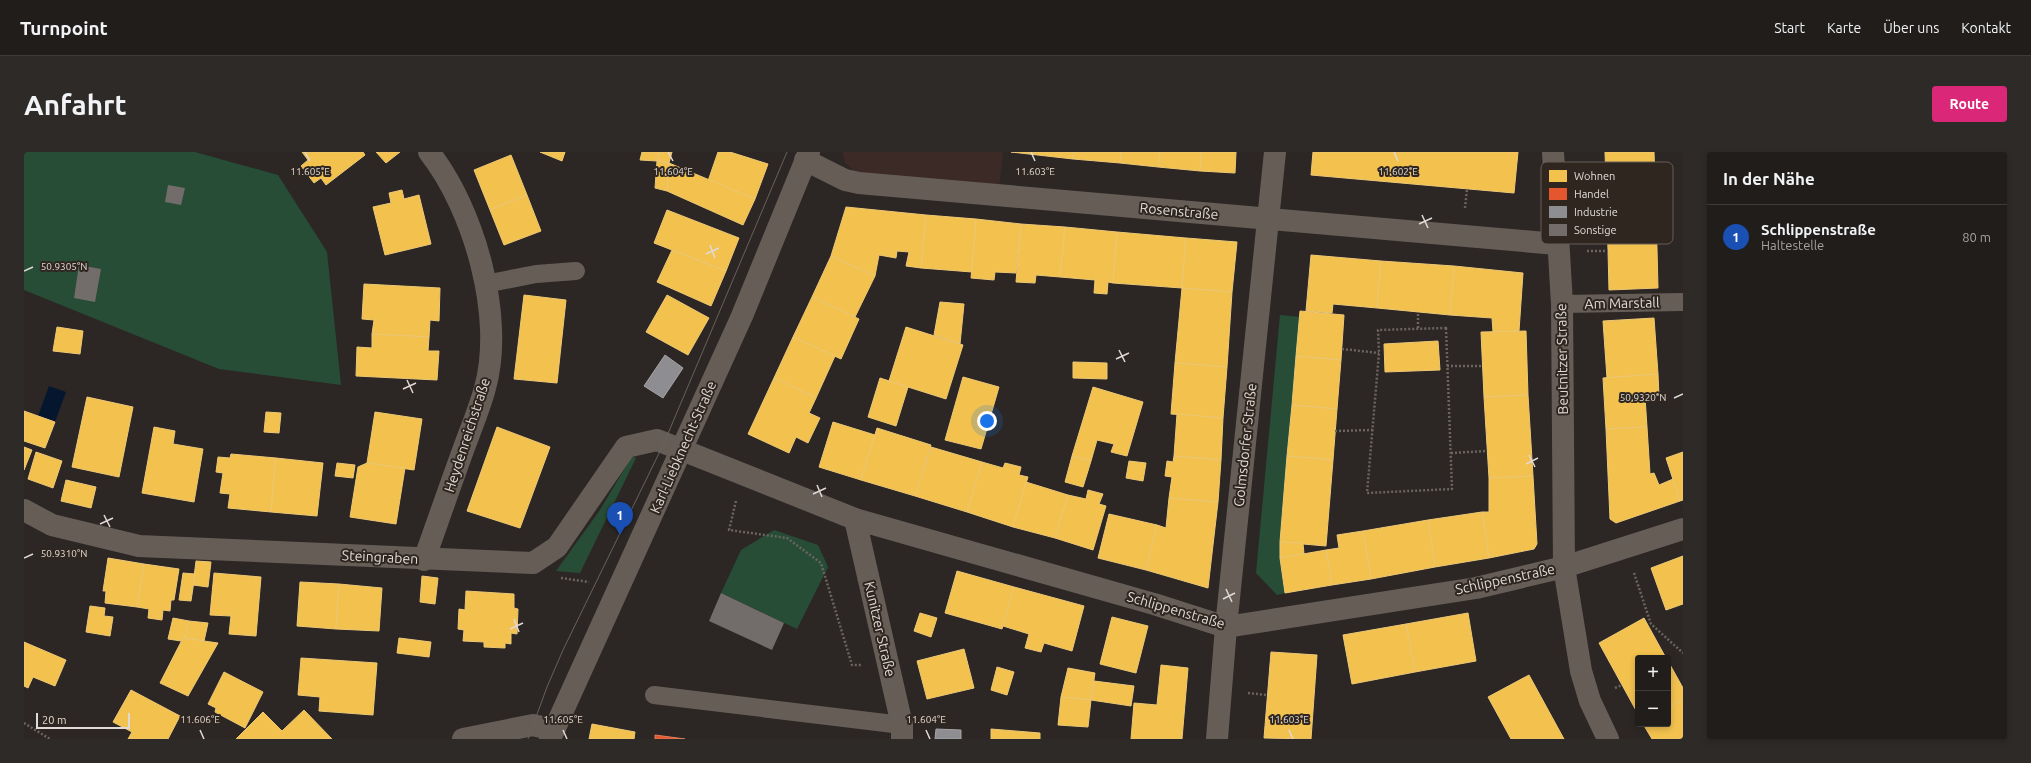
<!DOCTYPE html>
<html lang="de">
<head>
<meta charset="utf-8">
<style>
	body { margin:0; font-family:Ubuntu,sans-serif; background:#2d2a28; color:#f1f3f6 }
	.controls { position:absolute; right:12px; bottom:12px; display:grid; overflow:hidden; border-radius:4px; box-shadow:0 2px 6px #0003 }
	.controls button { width:36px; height:36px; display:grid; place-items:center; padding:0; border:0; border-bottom:1px solid #3e3b3a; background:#211d1b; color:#f1f3f6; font:20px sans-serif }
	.scale { position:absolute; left:12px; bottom:10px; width:94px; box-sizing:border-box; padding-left:4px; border:2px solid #e0d9d5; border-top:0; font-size:11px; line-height:14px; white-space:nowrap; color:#e0d9d5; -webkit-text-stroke:3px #302620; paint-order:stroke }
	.you { position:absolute; left:963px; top:269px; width:14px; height:14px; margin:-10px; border:3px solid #fff; border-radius:50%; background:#1a73e8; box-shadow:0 0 0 6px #1a73e833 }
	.badge { display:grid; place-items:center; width:26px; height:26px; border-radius:50%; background:#db2777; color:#fff; font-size:13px; font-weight:700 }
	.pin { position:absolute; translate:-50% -33px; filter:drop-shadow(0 1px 2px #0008) }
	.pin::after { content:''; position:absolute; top:21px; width:14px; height:12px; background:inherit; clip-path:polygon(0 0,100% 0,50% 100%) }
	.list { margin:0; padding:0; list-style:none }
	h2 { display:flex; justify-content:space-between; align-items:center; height:52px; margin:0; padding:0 16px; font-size:17px }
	h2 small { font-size:13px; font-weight:400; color:#a2a2a3 }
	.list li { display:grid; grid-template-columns:26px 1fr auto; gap:12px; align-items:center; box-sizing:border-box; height:64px; padding:0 16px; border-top:1px solid #3e3b3a }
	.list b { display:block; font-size:15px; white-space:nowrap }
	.list p { margin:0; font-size:13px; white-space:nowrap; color:#a2a2a3 }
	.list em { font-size:13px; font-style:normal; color:#a2a2a3 }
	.map { position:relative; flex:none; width:1659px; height:587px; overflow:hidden; border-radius:4px }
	header { display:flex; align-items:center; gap:24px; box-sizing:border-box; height:56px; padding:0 20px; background:#211d1b; border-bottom:1px solid #3e3b3a }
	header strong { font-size:19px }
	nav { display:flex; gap:22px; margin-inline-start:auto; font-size:14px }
	.intro { display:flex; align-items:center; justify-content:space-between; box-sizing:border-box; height:96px; padding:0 24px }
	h1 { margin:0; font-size:28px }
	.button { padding:10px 18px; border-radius:4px; background:#db2777; color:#fff; font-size:14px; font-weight:700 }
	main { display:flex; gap:24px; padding:0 24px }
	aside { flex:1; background:#211d1b; border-radius:4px; box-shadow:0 2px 6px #0003 }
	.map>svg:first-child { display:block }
	.commercial { fill:#3c2a27 }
	.green { fill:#274d36 }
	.water { fill:#05172f }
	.homes { fill:#f2c14e; stroke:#edc876 }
	.shops { fill:#e4572e; stroke:#e37e60 }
	.industry { fill:#8d8d92; stroke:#a6a4a6 }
	.building { fill:#726d6a }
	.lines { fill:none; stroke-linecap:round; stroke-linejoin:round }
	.path { stroke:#6b6460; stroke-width:2.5; stroke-dasharray:2 2; stroke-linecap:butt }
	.service { stroke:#665d57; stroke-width:18 }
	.minor { stroke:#665d57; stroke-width:22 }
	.tertiary { stroke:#665d57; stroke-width:22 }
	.tram { stroke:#68625d; stroke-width:1 }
	.ticks { fill:none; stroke:#e0d9d5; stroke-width:1.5 }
	.labels { text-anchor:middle; stroke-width:4; stroke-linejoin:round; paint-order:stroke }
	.street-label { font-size:14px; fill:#e0d9d5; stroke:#302620 }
	.key { fill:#302620; stroke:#655c56; stroke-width:1 }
	.key-label { font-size:11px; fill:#e0d9d5 }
	.ticks-label { font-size:10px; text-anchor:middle; fill:#e0d9d5; stroke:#302620; stroke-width:4; stroke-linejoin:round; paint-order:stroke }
</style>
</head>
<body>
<header>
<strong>Turnpoint</strong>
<nav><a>Start</a><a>Karte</a><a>Über uns</a><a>Kontakt</a></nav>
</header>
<div class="intro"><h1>Anfahrt</h1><a class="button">Route</a></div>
<main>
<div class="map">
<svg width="1659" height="587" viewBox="0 0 1659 587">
	<rect width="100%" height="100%" fill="#2c2724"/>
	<polygon class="commercial" points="818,0 979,0 975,37 836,24 821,11"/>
	<g class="green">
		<polygon points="0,0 171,0 254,23 303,100 317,233 195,217 0,138"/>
		<polygon points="1256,163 1276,165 1256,390 1256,406 1261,441 1253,443 1232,421"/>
		<polygon points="608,304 612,306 556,421 532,419 576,358"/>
		<polygon points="750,378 794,393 804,415 773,477 697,441 717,398"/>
	</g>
	<polygon class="water" points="25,234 42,240 31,270 14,264"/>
	<g class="homes">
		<polygon points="278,0 339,0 341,3 302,33 297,26 290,31 277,14 284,8"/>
		<polygon points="352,0 376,0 362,11"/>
		<polygon points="516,0 541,0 538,9"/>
		<polygon points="618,0 635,0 633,9 616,8"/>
		<polygon points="635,0 648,0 645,11 633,9"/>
		<polygon points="694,0 706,0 744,12 731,47 684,29"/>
		<polygon points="987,0 1050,0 1049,7"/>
		<polygon points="1050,0 1097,0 1096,11 1049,7"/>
		<polygon points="1097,0 1136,0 1134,15 1096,11"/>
		<polygon points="1136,0 1177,0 1176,19 1134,15"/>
		<polygon points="1177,0 1212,0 1211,21 1176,19"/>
		<polygon points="1289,0 1494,0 1490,41 1287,23"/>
		<polygon points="1581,0 1630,0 1632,57 1583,59"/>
		<polygon points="487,3 503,43 466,58 450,18"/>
		<polygon points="633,9 645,11 643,39 631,36"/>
		<polygon points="645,11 731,47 719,73 643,39"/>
		<polygon points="378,38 380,47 395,43 407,92 361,103 349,55 367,51 365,41"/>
		<polygon points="503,43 517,79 480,93 466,58"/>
		<polygon points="822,55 902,63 897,116 882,114 885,100 873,99 872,106 855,103 851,124 807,104"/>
		<polygon points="1632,57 1634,136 1585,138 1583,59"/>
		<polygon points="643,58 715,86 702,119 630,91"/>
		<polygon points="902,63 952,67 948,120 897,116"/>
		<polygon points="952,67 997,72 992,121 971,120 970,128 947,126"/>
		<polygon points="997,72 1041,75 1036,125 1012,123 1011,131 992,130"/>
		<polygon points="1041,75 1093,80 1089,131 1084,130 1083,142 1070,141 1071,128 1036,125"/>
		<polygon points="1093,80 1162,86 1158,136 1089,131"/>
		<polygon points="1162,86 1213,90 1208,140 1158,136"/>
		<polygon points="648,98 702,119 687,154 633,130"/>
		<polygon points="1287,103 1357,109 1353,156 1309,152 1308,161 1282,159"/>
		<polygon points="807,104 851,124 831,165 788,145"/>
		<polygon points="1357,109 1430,114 1426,163 1353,156"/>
		<polygon points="1430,114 1499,121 1495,179 1469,180 1468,166 1426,163"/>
		<polygon points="340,132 416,136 415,169 406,168 405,185 348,182 350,168 338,167"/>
		<polygon points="1158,136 1208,140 1203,215 1151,211"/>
		<polygon points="500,143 542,148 533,231 490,227"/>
		<polygon points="643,143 685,166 664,203 622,180"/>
		<polygon points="788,145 835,167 817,207 769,185"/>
		<polygon points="916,150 940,152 936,192 910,183"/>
		<polygon points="1276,159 1320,163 1317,208 1272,204"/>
		<polygon points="1630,166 1634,222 1583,226 1579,169"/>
		<polygon points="33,175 59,179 56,202 29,199"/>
		<polygon points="882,175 939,193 922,247 865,229"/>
		<polygon points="1502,179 1504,243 1460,245 1457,180"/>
		<polygon points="348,182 405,185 404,199 415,199 413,228 332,224 333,195 348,196"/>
		<polygon points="769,185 811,204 792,246 750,226"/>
		<polygon points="1414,189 1416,218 1361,220 1360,192"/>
		<polygon points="1272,204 1317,208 1313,257 1268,253"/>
		<polygon points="1049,210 1083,211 1083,227 1049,226"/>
		<polygon points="1151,211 1203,215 1199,266 1147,262"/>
		<polygon points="1634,222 1635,244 1621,245 1623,275 1582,277 1579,226"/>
		<polygon points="939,225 975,235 957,297 921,288"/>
		<polygon points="750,226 792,246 785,261 796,266 784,291 772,285 765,301 724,282"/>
		<polygon points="856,226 884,235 872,274 844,265"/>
		<polygon points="1069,235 1119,250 1103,304 1087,300 1090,292 1073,288 1067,309 1048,304"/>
		<polygon points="1504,243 1509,324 1465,326 1460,245"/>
		<polygon points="63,245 109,255 95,325 48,315"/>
		<polygon points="1268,253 1313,257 1309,308 1263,304"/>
		<polygon points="0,259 31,270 21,296 0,289"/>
		<polygon points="242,260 257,261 255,281 240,280"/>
		<polygon points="351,260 398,267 390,318 343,311"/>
		<polygon points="1153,262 1199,266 1197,308 1150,304"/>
		<polygon points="809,270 851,283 837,328 795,315"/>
		<polygon points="130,275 151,279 149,292 179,297 170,350 118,341"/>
		<polygon points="473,275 526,295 496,376 443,359"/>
		<polygon points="1623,275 1626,322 1630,321 1635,333 1649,327 1656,349 1592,371 1586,367 1582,277"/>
		<polygon points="853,276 907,293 891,344 837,328"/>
		<polygon points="0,295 8,298 0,318"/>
		<polygon points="907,295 958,310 943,360 891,344"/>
		<polygon points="12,300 38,309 29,336 4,327"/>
		<polygon points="1659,300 1659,348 1656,349 1642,306"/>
		<polygon points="207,302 252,306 247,360 204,356 206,342 196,341 199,321 192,320 194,305 206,306"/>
		<polygon points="1048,304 1067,309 1059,335 1041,330"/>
		<polygon points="1150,304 1197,308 1194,350 1145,346 1148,325 1141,324 1143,309 1149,310"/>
		<polygon points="1263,304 1309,308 1302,394 1256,390"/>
		<polygon points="252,306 299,311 293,364 247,360"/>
		<polygon points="1105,309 1122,311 1119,329 1102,326"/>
		<polygon points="958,310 979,316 981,311 997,315 995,323 1004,325 989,375 943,360"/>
		<polygon points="313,311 331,313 329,326 311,324"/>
		<polygon points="343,311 381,316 372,372 326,365 334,315"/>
		<polygon points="1509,324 1513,392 1510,397 1465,406 1458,360 1465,360 1465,326"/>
		<polygon points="42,328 72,335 67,356 37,349"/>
		<polygon points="1002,330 1044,343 1031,386 989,375"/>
		<polygon points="1064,338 1079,342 1075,352 1082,354 1069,398 1031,386 1044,343 1062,347"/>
		<polygon points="1145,346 1194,350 1184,436 1122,418 1133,373 1142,376"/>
		<polygon points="1458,360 1465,406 1411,415 1404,368"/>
		<polygon points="1085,362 1133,373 1122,418 1074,406"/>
		<polygon points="1404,368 1411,415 1347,427 1339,379"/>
		<polygon points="1339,379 1347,427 1308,433 1302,398 1315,396 1313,383"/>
		<polygon points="1256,390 1279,391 1280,402 1256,406"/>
		<polygon points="1302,398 1308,433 1261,441 1256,406"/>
		<polygon points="1659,404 1659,452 1642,458 1627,416"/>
		<polygon points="84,406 120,412 113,455 81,451 82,439 79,439"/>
		<polygon points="172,409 187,410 184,435 169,433"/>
		<polygon points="120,412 155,417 150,448 147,448 146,459 139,458 138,468 124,466 125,457 113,455"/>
		<polygon points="933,419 990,435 978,477 921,461"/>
		<polygon points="159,421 171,422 167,449 155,448"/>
		<polygon points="190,421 237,425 232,484 205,482 207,464 186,463"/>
		<polygon points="398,424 414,426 411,452 396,450"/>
		<polygon points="276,430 315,432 312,477 273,474"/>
		<polygon points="315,432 358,436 355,479 312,477"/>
		<polygon points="990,435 1060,454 1048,499 1020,491 1017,500 1001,496 1005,482 979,474"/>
		<polygon points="442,439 490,442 490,456 494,457 493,482 487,481 487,492 481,491 481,496 460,495 460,490 439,489 440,478 434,477 435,457 441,458"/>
		<polygon points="66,454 81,456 80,464 89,465 86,484 62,480"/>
		<polygon points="896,461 913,466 907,485 890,479"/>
		<polygon points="1444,461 1452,509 1391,520 1382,472"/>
		<polygon points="1088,465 1124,474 1112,521 1076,512"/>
		<polygon points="149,466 165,469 161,486 159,486 157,489 144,487"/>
		<polygon points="1620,466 1642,506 1614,506 1614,562 1575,491"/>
		<polygon points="165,469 184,471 180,489 161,486"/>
		<polygon points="1382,472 1391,520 1328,532 1319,483"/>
		<polygon points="159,486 194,491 164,544 136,531"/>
		<polygon points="375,486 407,490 405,505 373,501"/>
		<polygon points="0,490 42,508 31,534 9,525 4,536 0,534"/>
		<polygon points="940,497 950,536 903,547 893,509"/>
		<polygon points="1247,500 1293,503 1287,587 1240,586"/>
		<polygon points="277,506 353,511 349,563 295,559 296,545 274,543"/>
		<polygon points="1644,509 1659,536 1659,547 1644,556"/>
		<polygon points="1137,513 1164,516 1158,587 1107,587 1110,551 1133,553"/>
		<polygon points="973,515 990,520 983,543 967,538"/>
		<polygon points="1044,516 1071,521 1067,548 1037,545"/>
		<polygon points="200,520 239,540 221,576 191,560 192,556 184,552"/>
		<polygon points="1505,523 1540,587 1487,587 1464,545"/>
		<polygon points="1070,529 1110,534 1107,554 1067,548"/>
		<polygon points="107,538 156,564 144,587 104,587 108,580 89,570"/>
		<polygon points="1037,545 1067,548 1064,575 1034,573"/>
		<polygon points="1659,547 1659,587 1628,587 1619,572 1644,572 1644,556"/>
		<polygon points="280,558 308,587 212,587 239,560 258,579"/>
		<polygon points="568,572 611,580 610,587 565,587"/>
		<polygon points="967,577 1016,581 1016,587 967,587"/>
	</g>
	<polygon class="shops" points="631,583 661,587 631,587"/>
	<g class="industry">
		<polygon points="641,203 659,216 639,246 620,234"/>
		<polygon points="912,577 937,578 937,587 911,587"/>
	</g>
	<g class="building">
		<polygon points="144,33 161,36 157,53 141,50"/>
		<polygon points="55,113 77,117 71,150 50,146"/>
		<polygon points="697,441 760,471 748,498 685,469"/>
	</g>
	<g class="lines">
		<g class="path">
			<polyline points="1558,16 1581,15"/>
			<polyline points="1441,56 1443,37"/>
			<polyline points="1563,99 1584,99"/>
			<polyline points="1394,176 1394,160"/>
			<polygon points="1422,176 1428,337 1343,341 1355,201 1354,178"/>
			<polyline points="1318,197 1355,201"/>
			<polyline points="1423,214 1458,214"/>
			<polyline points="1311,279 1349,278"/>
			<polyline points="1427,301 1463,299"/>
			<polyline points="712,349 705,378 763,386 797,411 828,513 837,513"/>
			<polyline points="1610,421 1627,472 1659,501"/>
			<polyline points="537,426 565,430"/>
			<polyline points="1591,536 1598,533"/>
			<polyline points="1224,541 1243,543"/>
			<polyline points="0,571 26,587"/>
		</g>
		<g class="service">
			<polyline points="461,132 512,122 552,119"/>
			<polyline points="1538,152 1659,150"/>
			<polyline points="630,543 878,573"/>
		</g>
		<g class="minor">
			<polyline points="1529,0 1538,152 1540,415 1557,519 1566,549 1584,587"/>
			<polyline points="781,8 821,28 835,31 1533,92"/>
			<polyline points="0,358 28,373 115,394 509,411 533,395 602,295 633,288 831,367 1130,452 1202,475 1452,436 1540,415 1659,377"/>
			<polyline points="831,367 878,573 878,587"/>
			<path d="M400 408C414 369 427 331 441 293 448 274 456 255 461 236 481 165 450 57 405 0"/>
			<polyline points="439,587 509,573 529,578"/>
			<polyline points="1193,587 1202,475 1251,0"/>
		</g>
		<polyline class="tertiary" points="526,587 718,164 785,0"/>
		<polyline class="tram" points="504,587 523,535 539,498 640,291 763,0"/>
	</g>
	<path class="ticks" d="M281 0 286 9M644 0 649 9M1007 0 1011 9M1370 0 1374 9M1398 63 1404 76M1395 72 1408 66M686 93 691 106M682 102 695 96M0 119 9 115M1095 198 1101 210M1092 207 1105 201M383 228 389 241M379 237 392 231M1650 246 1659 242M1505 303 1511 315M1502 312 1514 306M793 333 798 345M789 342 802 336M80 363 86 375M76 372 89 366M0 406 9 402M1202 437 1208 450M1199 447 1211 441M490 467 495 480M486 477 499 471M176 578 180 587M539 578 543 587M902 578 906 587M1265 578 1269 587"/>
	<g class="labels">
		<g class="street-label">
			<text transform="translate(1155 59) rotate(5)" y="5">Rosenstraße</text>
			<text transform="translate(1598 151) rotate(-1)" y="5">Am Marstall</text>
			<text transform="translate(1538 207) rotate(-91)" y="5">Beutnitzer Straße</text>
			<text transform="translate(443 283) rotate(-72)" y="5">Heydenreichstraße</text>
			<text transform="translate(1221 293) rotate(-84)" y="5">Golmsdorfer Straße</text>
			<text transform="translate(659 295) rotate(-66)" y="5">Karl-Liebknecht-Straße</text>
			<text transform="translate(356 405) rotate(3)" y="5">Steingraben</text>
			<text transform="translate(1481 427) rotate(-12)" y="5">Schlippenstraße</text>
			<text transform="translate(1152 458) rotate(16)" y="5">Schlippenstraße</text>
			<text transform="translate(856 477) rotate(77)" y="5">Kunitzer Straße</text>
		</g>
	</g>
	<rect x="1517" y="10" width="132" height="82" rx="6" class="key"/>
	<rect x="1525" y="18" width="18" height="12" fill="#f2c14e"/>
	<rect x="1525" y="36" width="18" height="12" fill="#e4572e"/>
	<rect x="1525" y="54" width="18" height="12" fill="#8d8d92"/>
	<rect x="1525" y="72" width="18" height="12" fill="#726d6a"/>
	<g class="key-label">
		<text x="1550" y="28">Wohnen</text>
		<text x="1550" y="46">Handel</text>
		<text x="1550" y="64">Industrie</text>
		<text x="1550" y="82">Sonstige</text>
	</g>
	<g class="ticks-label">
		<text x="286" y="23">11.605°E</text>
		<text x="649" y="23">11.604°E</text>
		<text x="1011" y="23">11.603°E</text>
		<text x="1374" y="23">11.602°E</text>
		<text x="40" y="118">50.9305°N</text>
		<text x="1619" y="249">50.9320°N</text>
		<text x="40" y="405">50.9310°N</text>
		<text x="176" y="571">11.606°E</text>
		<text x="539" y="571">11.605°E</text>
		<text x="902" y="571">11.604°E</text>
		<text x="1265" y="571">11.603°E</text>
	</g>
</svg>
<div class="controls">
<button>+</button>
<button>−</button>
</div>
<div class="scale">20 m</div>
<div class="you"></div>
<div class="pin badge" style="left:596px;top:383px;background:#1a4fb4">1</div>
</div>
<aside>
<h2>In der Nähe<small></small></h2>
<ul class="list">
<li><span class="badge" style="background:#1a4fb4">1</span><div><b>Schlippenstraße</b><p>Haltestelle</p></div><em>80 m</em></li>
</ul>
</aside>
</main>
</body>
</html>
